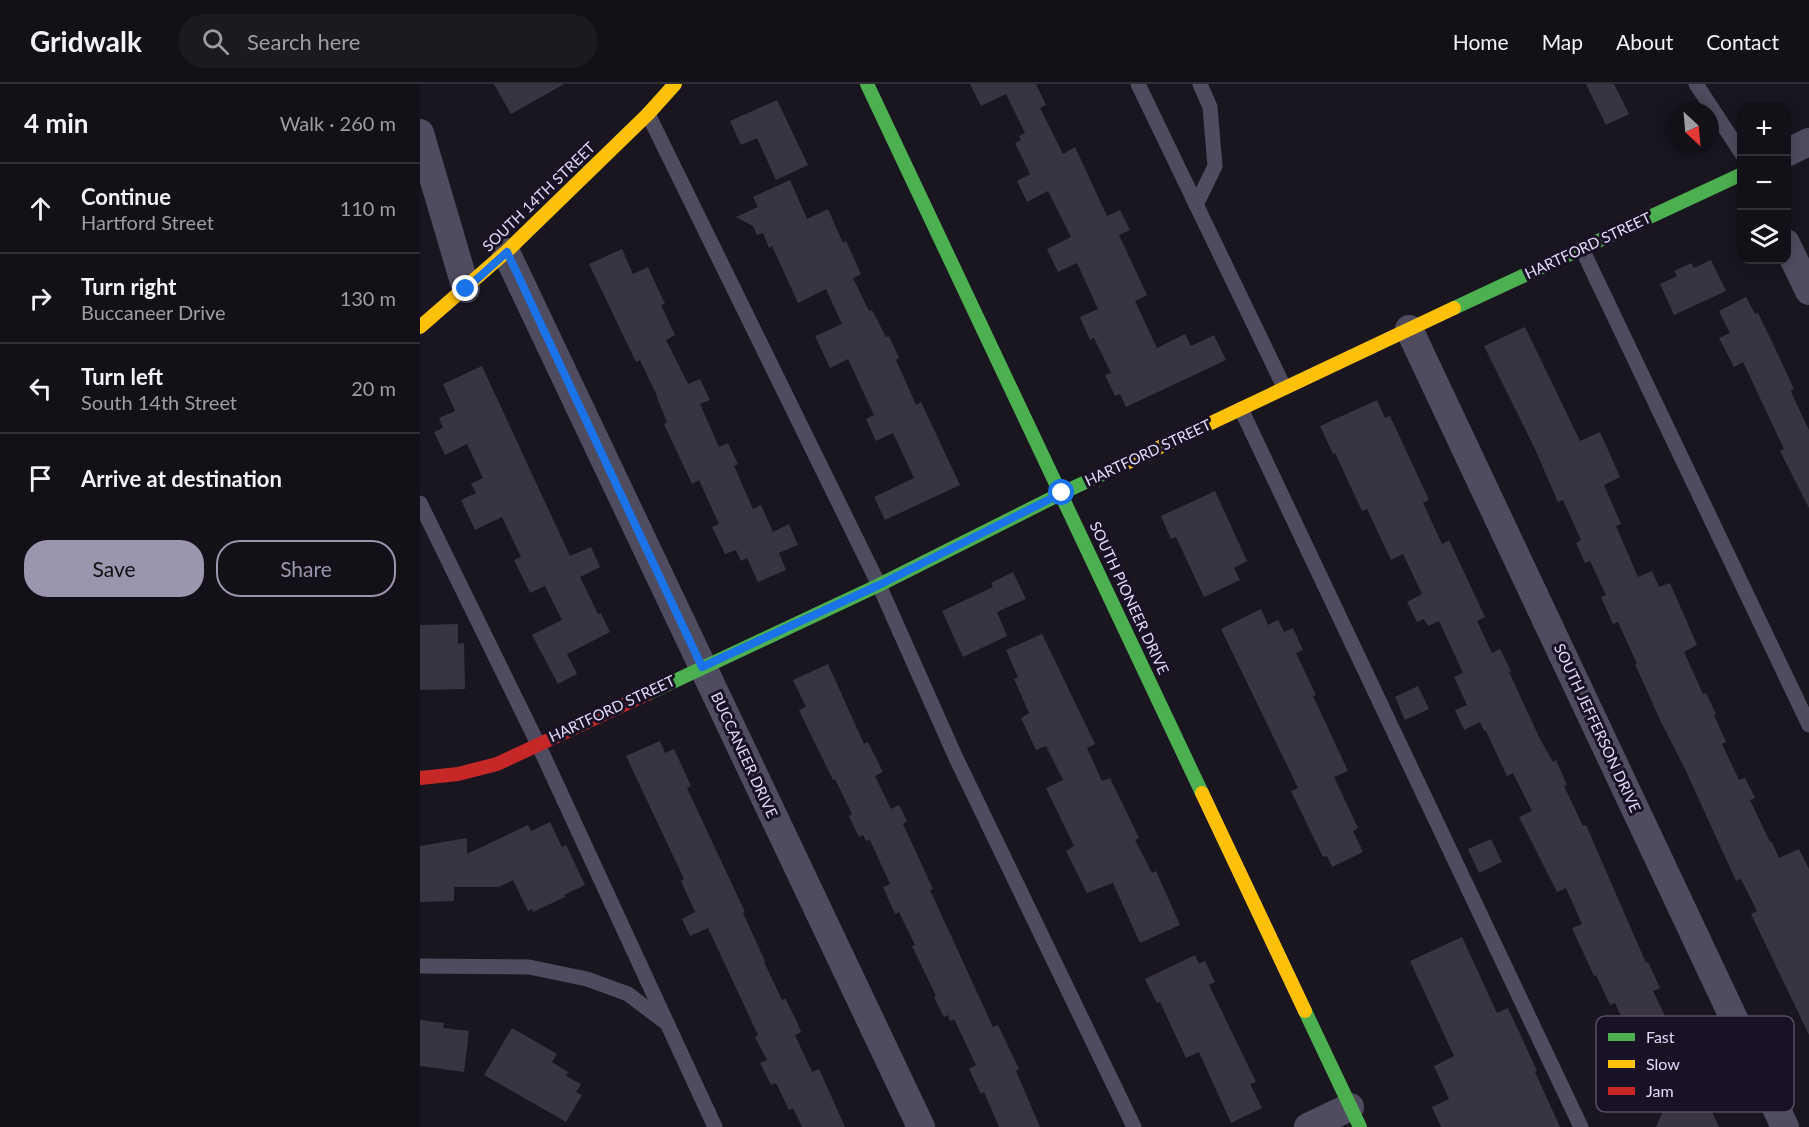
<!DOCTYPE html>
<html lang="en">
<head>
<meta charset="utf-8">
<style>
	body { margin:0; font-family:Lato,sans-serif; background:#1c1921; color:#f1f3f6 }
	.controls { position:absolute; right:18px; top:18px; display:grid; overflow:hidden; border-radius:12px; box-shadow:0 3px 15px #0003 }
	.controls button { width:54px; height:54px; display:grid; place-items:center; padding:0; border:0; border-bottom:2px solid #323037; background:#131018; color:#f1f3f6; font:30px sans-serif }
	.compass { position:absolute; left:1245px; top:18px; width:54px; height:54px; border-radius:50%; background:#131018; box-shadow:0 3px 15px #0003; rotate:154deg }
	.stop { position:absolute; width:18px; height:18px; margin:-14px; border:4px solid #1a73e8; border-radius:50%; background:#fff }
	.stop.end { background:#1a73e8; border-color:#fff; box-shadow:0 2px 6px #0008 }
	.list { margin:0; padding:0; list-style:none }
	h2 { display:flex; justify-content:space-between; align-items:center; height:78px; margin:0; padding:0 24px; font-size:26px }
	h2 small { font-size:20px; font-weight:400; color:#9d9da2 }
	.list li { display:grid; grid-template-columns:39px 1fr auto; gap:18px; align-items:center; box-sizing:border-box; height:90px; padding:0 24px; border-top:2px solid #323037 }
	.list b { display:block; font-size:22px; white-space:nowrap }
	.list p { margin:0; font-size:20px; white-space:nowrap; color:#9d9da2 }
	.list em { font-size:20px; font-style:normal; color:#9d9da2 }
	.actions { display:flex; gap:12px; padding:18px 24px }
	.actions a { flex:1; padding:14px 0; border:2px solid #9c95ae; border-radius:24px; text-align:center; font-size:21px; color:#9c95ae }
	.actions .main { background:#9c95ae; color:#111 }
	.icon { flex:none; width:33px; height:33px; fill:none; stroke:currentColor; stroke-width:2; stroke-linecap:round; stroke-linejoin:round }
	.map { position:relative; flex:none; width:1389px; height:1043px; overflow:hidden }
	header { display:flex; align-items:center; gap:36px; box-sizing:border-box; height:84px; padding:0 30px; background:#131018; border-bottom:2px solid #323037 }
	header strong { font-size:28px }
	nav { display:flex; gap:33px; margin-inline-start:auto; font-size:21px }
	.search { width:420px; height:54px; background:#1c1921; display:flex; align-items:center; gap:15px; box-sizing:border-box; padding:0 21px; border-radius:33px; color:#9d9da2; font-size:22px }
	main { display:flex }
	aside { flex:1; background:#131018 }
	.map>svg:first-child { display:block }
	.building { fill:#393442 }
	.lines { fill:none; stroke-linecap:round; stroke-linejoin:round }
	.lane { stroke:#504c5f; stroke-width:15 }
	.street { stroke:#504c5f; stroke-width:28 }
	.fast { stroke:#4caf50; stroke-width:14 }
	.slow { stroke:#ffc107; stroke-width:14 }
	.jam { stroke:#c62828; stroke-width:14 }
	.route { stroke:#1a73e8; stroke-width:8 }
	.labels { text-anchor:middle; stroke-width:6; stroke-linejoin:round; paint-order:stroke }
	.street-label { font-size:15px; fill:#e2d9fb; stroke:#181224 }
	.key { fill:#181224; stroke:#554e64; stroke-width:1.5 }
	.key-label { font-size:16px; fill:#e2d9fb }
</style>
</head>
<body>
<header>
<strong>Gridwalk</strong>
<div class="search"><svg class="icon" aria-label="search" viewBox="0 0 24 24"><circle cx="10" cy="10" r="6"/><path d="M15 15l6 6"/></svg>Search here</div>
<nav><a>Home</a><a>Map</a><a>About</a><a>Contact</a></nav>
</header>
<main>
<aside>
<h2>4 min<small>Walk · 260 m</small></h2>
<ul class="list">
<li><svg class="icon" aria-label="ahead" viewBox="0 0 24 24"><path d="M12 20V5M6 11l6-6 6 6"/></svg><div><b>Continue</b><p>Hartford Street</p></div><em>110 m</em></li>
<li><svg class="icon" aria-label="right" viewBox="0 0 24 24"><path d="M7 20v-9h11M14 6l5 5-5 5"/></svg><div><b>Turn right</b><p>Buccaneer Drive</p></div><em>130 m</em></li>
<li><svg class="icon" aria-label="left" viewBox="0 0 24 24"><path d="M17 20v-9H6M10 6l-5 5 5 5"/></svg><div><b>Turn left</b><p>South 14th Street</p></div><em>20 m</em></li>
<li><svg class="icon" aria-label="arrive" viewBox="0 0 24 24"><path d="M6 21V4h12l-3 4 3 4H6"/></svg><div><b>Arrive at destination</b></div></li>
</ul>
<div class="actions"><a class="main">Save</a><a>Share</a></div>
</aside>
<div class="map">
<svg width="1389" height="1043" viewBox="0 0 1389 1043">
	<rect width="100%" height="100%" fill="#191620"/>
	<g class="building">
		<polygon points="74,0 144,0 91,30"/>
		<polygon points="550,0 616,0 626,21 620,24 643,70 655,63 687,132 700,126 710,146 699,151 727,211 715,217 737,264 765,250 771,262 794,251 806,276 706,323 700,310 695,312 685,291 691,289 674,254 670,256 660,233 678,225 657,179 638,188 627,165 651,153 628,107 607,118 597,97 610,90 595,59 601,56 599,52 605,49 586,10 561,22"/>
		<polygon points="1166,0 1194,0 1209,30 1186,41"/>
		<polygon points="357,16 388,81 356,96 337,54 321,61 310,37"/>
		<polygon points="370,96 387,135 408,125 423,159 426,157 441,190 433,194 449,227 452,226 466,253 469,252 479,274 476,276 496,321 501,318 540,401 465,436 454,413 494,394 473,349 456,357 446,335 454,331 428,275 410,284 395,252 422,240 406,205 378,219 352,162 349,164 343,149 337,151 333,142 316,133 338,123 333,113"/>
		<polygon points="202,165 213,190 228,183 245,220 241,221 255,251 246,256 268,300 280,295 290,316 280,320 299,363 308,359 318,380 314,382 333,425 341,421 353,448 369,440 378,461 359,469 366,486 338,498 327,474 321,477 316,466 305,470 292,443 299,440 279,396 272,400 244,340 247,338 237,314 238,314 220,276 216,278 169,180"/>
		<polygon points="1291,176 1306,207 1254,231 1240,200 1257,192 1254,187 1271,179 1274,184"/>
		<polygon points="1326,213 1335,230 1338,229 1353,260 1374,305 1371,306 1372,310 1389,346 1389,424 1360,367 1364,365 1323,278 1314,283 1299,254 1310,249 1299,227"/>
		<polygon points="1105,243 1160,357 1180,348 1200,393 1184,401 1201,440 1196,442 1218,493 1232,487 1239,503 1250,499 1277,561 1264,568 1283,610 1286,609 1296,630 1294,631 1306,658 1302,660 1319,696 1325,694 1335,714 1330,716 1350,758 1352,758 1359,774 1379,765 1389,785 1389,951 1331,830 1337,827 1321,795 1316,797 1265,685 1240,636 1215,580 1217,580 1198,538 1193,540 1181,513 1186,511 1170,477 1165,479 1156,459 1161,456 1143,416 1138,418 1114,363 1064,262"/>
		<polygon points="62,282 150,472 171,463 180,483 160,493 178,530 181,529 190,548 147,570 157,590 138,600 112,551 142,536 125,502 110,509 94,476 101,473 82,433 55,446 41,416 56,409 51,400 63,394 47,360 25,371 14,348 23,344 19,334 35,327 23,300"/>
		<polygon points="957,316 965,334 970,332 1009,416 1003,419 1022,460 1029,456 1065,533 1057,537 1072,569 1080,565 1091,587 1089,588 1119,653 1133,678 1136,676 1147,701 1144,702 1163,742 1166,741 1226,879 1228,878 1240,904 1233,907 1250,942 1255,940 1279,992 1281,991 1293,1017 1288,1019 1299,1043 1236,1043 1243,1027 1236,1012 1243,1009 1213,946 1208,948 1195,919 1190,921 1176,891 1174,892 1152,844 1162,840 1146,804 1137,808 1099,733 1112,727 1093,689 1087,692 1066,647 1064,647 1060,638 1044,646 1035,626 1047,621 1034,593 1043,589 1019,537 1008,542 1004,535 997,538 987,518 1002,510 983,470 971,476 947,425 942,427 915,369 913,370 900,342"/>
		<polygon points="795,407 827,477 814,484 820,496 784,513 756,453 751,455 741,432"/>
		<polygon points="593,488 606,515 577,528 587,552 543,573 522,527 573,503 571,499"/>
		<polygon points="841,525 848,541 858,536 864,548 873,544 883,566 876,569 896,611 893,612 928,687 914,693 938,744 933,747 943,768 912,783 907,772 903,773 871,707 878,704 801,545"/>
		<polygon points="38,540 38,560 44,559 45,605 0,606 0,541"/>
		<polygon points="622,550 675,660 667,664 682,697 690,694 719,754 715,756 732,789 736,787 760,841 720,859 693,799 667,809 646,767 654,762 626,704 643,696 626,662 616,666 601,634 609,629 594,595 598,593 586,566"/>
		<polygon points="408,580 444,660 448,658 463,688 455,692 471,725 479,721 487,737 483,740 513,805 510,806 573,943 578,941 599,985 596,987 620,1043 579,1043 564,1008 561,1010 549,985 556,981 534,935 530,937 528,931 524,933 514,913 516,912 492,862 495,861 479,828 475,830 463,803 470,800 450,756 446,757 443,751 439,753 429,732 432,730 415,695 413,696 390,649 379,626 386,623 373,596"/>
		<polygon points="998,602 1009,625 985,636 975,613"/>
		<polygon points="240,657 245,669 254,665 271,702 267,704 325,828 323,829 345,877 344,878 362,916 365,914 377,938 381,948 375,951 392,988 399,985 425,1043 382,1043 373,1024 369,1026 356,999 351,1001 340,979 347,976 335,953 338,951 288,844 270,852 262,835 275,828 261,797 264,795 206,672"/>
		<polygon points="130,738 142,763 146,761 165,801 144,811 145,813 113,828 112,825 108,827 93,796 79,803 34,803 34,817 0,818 0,762 47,754 47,770 108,741 111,747"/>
		<polygon points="1071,755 1082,778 1059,789 1048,765"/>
		<polygon points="1042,853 1077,929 1088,924 1117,987 1115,988 1140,1043 1021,1043 1012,1023 1029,1015 1014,982 1034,972 990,877"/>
		<polygon points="775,871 779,880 785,877 795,898 789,901 836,998 830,1000 842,1024 811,1039 779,968 766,974 740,918 737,919 725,895"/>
		<polygon points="0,936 24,939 23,944 49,947 44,988 0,982"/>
		<polygon points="92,944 137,970 132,978 148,988 146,992 161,1000 156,1008 162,1011 146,1038 64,991"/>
	</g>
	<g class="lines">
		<g class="lane">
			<polyline points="718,0 864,303"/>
			<polyline points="1276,0 1322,70"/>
			<polyline points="228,30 459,501 536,674 714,1043"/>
			<polyline points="776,121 795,82 790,23 780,0"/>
			<polyline points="1162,165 1389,641"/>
			<polyline points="821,325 1161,1043"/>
			<polyline points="0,419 118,660 295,1043"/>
			<polyline points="0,882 109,883 167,895 208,910 245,938"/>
		</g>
		<g class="street">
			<polyline points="0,49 46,205"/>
			<polyline points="1366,69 1389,58"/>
			<polyline points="1366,159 1389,207"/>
			<polyline points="86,168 501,1043"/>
			<polyline points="989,245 1365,1043"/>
			<polyline points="888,1043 930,1023"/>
		</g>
		<g class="fast">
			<polyline points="447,0 782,709"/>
			<polyline points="1034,224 1322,90"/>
			<polyline points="227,610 459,501 642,409 698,383"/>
			<polyline points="885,927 940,1043"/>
		</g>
		<g class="slow">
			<polyline points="0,243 86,168 228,30 255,0"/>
			<polyline points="698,383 1034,224"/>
			<polyline points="782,709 885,927"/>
		</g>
		<polyline class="jam" points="0,694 38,690 77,680 227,610"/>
	</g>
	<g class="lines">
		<polyline class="route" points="46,205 87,168 282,583 459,501 642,409"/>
	</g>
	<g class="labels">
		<g class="street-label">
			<text transform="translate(119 113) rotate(-44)" y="5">SOUTH 14TH STREET</text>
			<text transform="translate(1168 162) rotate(-25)" y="5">HARTFORD STREET</text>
			<text transform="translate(728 369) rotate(-25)" y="5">HARTFORD STREET</text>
			<text transform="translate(709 514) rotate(65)" y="5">SOUTH PIONEER DRIVE</text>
			<text transform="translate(192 625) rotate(-25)" y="5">HARTFORD STREET</text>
			<text transform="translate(1177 644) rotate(65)" y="5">SOUTH JEFFERSON DRIVE</text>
			<text transform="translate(324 671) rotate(65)" y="5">BUCCANEER DRIVE</text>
		</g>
	</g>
	<rect x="1176" y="932" width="198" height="96" rx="9" class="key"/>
	<rect x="1188" y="949" width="27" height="8" fill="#4caf50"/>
	<rect x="1188" y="976" width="27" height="8" fill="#ffc107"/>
	<rect x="1188" y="1003" width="27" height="8" fill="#c62828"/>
	<g class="key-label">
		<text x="1226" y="959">Fast</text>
		<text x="1226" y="986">Slow</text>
		<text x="1226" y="1013">Jam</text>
	</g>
</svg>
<div class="controls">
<button>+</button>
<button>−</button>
<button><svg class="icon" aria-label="layers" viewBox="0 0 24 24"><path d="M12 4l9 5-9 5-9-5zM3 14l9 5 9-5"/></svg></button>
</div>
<svg class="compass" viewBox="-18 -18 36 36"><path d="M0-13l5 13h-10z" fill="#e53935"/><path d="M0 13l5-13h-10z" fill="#9d9da2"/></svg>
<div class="stop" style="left:642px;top:409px"></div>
<div class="stop end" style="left:46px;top:205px"></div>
</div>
</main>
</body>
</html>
